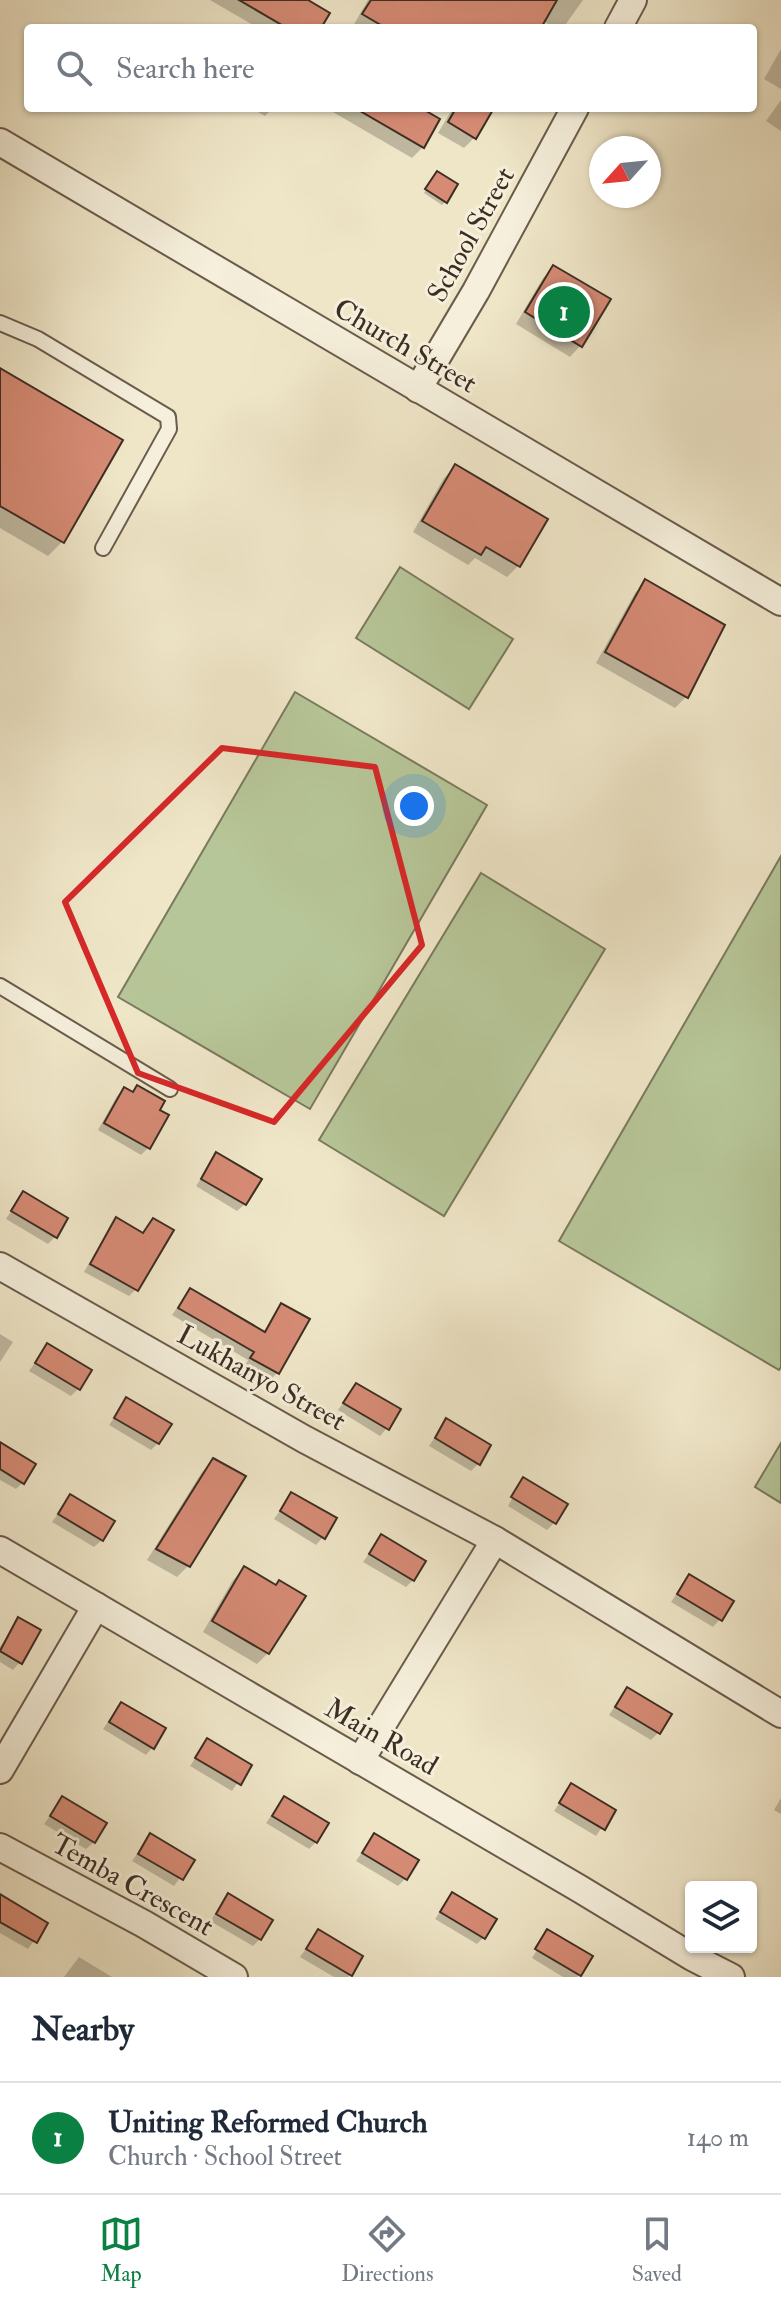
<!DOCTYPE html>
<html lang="en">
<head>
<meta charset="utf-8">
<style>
	body { margin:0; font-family:"IM FELL Double Pica",serif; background:#f2f2f3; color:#1f2937 }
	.controls { position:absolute; right:24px; bottom:24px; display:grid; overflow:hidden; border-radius:8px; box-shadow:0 2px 6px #0004 }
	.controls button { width:72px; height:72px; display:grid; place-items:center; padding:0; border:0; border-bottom:2px solid #e0e1e3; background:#fff; color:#1f2937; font:40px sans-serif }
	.compass { position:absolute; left:589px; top:136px; width:72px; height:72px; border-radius:50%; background:#fff; box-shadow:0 2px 6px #0004; rotate:243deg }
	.you { position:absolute; left:414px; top:806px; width:28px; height:28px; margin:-20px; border:6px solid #fff; border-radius:50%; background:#1a73e8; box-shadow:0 0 0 12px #1a73e833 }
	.badge { display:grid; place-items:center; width:52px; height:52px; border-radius:50%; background:#0b8043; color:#fff; font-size:26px; font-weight:700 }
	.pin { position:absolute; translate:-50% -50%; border:4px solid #fff; box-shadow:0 2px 8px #0006 }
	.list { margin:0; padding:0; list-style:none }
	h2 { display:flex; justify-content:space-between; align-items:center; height:104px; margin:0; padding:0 32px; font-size:34px }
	h2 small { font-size:26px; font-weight:400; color:#747a83 }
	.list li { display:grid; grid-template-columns:52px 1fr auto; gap:24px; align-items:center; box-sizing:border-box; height:112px; padding:0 32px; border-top:2px solid #e0e1e3 }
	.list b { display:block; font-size:30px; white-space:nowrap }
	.list p { margin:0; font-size:26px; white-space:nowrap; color:#747a83 }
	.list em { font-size:26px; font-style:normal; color:#747a83 }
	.icon { flex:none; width:44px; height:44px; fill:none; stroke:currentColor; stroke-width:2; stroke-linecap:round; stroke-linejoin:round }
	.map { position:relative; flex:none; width:781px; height:1977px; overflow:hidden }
	.search { position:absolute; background:#fff; box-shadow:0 2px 6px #0004; left:24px; right:24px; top:24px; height:88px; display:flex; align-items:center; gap:20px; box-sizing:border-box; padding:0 28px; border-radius:8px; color:#747a83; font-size:30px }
	.sheet { height:216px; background:#fff }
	nav { display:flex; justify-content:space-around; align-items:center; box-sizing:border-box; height:112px; border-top:2px solid #e0e1e3; background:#fff; font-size:22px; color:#747a83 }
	nav a { display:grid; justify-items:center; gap:4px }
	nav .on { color:#0b8043 }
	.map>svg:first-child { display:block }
	.park { fill:#b7c698; stroke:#7a7a5e; stroke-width:2 }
	.shadow { fill:#0003 }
	.building { fill:#d68b75; stroke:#3d2d23; stroke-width:2 }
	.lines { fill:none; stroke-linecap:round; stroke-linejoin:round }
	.service-casing { stroke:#6a5b4c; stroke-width:18 }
	.minor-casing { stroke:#6a5b4c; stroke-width:30 }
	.service { stroke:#f5efdb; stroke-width:14 }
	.minor { stroke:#f5efdb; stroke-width:26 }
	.marked { fill:none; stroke:#d62828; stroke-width:6; stroke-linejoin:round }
	.labels { text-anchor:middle; stroke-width:6; stroke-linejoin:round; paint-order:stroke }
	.street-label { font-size:28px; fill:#3d2d23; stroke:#f5efdb }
</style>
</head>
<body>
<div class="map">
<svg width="781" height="1977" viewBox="0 0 781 1977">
	<rect width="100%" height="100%" fill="#efe6c8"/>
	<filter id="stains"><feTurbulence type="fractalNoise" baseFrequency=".0025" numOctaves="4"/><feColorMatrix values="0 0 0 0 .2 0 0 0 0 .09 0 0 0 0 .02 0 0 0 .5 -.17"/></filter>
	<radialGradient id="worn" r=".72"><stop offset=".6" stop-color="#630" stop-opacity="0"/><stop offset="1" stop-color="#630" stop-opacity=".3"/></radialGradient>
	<g class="park">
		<polygon points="400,567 513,639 469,709 356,638"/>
		<polygon points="295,692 487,805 310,1109 118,997"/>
		<polygon points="781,856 781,1367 779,1370 559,1241"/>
		<polygon points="481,873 605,949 444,1216 319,1140"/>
		<polygon points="781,1443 781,1503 755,1487"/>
	</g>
	<g class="shadow">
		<polygon points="210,0 309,0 319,28 258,28"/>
		<polygon points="368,0 583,0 563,28 555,28 543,21 539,28 356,28 353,26"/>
		<polygon points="781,49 781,89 764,79"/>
		<polygon points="781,100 781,131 766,121"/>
		<polygon points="251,108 273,108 265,116"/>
		<polygon points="326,108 417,108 423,147 412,158"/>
		<polygon points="453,108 492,108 475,137 464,148 438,133"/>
		<polygon points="434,176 445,202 442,205 424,193"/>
		<polygon points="553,268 580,346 570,357 516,324 543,278"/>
		<polygon points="0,371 62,542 48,556 0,528"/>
		<polygon points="455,467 545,520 518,566 507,577 475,558 468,565 413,532 444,478"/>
		<polygon points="646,582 686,697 675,708 596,663 635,593"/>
		<polygon points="124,1089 132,1094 148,1148 141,1155 98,1130 117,1096"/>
		<polygon points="217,1155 245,1204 237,1211 196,1186"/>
		<polygon points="23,1193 55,1237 48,1244 6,1219"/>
		<polygon points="117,1220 141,1235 153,1220 136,1289 129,1296 84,1272 110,1227"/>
		<polygon points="190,1290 263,1333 281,1305 277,1373 270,1380 245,1366 248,1360 172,1315"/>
		<polygon points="0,1334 13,1342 0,1362"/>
		<polygon points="47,1346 78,1389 71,1396 29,1371"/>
		<polygon points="356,1385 387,1428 380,1436 338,1410"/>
		<polygon points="127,1400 158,1443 151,1450 109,1425"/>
		<polygon points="447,1420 478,1464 471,1471 429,1446"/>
		<polygon points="0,1444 23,1482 16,1489 0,1480"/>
		<polygon points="213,1461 188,1566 177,1577 147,1560 202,1472"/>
		<polygon points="523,1479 555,1522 547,1530 508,1506 520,1485 518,1485"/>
		<polygon points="292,1494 323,1537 316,1545 274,1519"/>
		<polygon points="70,1497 102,1540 94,1547 52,1522"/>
		<polygon points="381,1537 413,1580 406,1587 363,1562"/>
		<polygon points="244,1569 275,1587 268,1653 257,1664 203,1632 233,1580"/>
		<polygon points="689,1576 720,1619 713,1627 671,1602"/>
		<polygon points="18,1620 20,1662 13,1670 0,1662 0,1647"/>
		<polygon points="627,1689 658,1733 651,1740 609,1715"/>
		<polygon points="121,1704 153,1747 146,1755 103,1729"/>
		<polygon points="207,1741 249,1766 232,1791 190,1766"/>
		<polygon points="571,1786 613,1811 596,1836 554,1811"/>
		<polygon points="284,1798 316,1842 309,1849 266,1823"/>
		<polygon points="781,1798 781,1814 774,1810"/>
		<polygon points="62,1799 94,1842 86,1849 44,1824"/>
		<polygon points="374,1835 405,1879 398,1886 356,1861"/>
		<polygon points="150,1836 192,1861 174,1886 132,1861"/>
		<polygon points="452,1894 484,1937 477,1944 435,1919"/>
		<polygon points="228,1896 260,1939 253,1946 210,1921"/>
		<polygon points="0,1903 46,1924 28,1949 0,1933"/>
		<polygon points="318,1932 360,1957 348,1977 334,1977 300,1957"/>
		<polygon points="547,1932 590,1957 577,1977 563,1977 532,1958 545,1937 542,1937"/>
		<polygon points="79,1957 112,1977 64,1977"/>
	</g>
	<g class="building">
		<polygon points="239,0 308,0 330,13 321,28 287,28"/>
		<polygon points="371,0 557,0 541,28 386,28 362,14"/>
		<polygon points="355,108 421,108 440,119 424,148"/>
		<polygon points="456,108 494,108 476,139 448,122"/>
		<polygon points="437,171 458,184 447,203 425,189"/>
		<polygon points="553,265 611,299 582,347 525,312"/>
		<polygon points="0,368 123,440 64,543 0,506"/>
		<polygon points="455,464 548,519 520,567 486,547 481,555 422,521"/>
		<polygon points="645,579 725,625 688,698 605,652"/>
		<polygon points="137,1085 165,1101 160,1110 169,1115 150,1149 104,1123 124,1087 133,1092"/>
		<polygon points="216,1152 262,1179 246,1205 201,1179"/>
		<polygon points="23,1191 68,1218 57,1238 11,1211"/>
		<polygon points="116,1217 143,1233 153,1218 174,1230 138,1291 90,1264"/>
		<polygon points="190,1288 265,1332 281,1303 310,1319 279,1374 250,1358 254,1352 178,1308"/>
		<polygon points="47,1343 92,1370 80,1390 35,1363"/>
		<polygon points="356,1383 401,1409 389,1430 343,1403"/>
		<polygon points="126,1397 172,1424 159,1444 114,1418"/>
		<polygon points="446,1418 491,1445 480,1465 435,1438"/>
		<polygon points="0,1442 36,1464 24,1484 0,1469"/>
		<polygon points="213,1458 246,1476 190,1567 156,1549"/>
		<polygon points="523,1477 568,1504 556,1524 511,1497"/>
		<polygon points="291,1492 337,1518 325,1539 280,1511"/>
		<polygon points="70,1494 115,1521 103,1541 58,1514"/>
		<polygon points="381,1534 426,1561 414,1581 369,1554"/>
		<polygon points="244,1566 276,1585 279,1580 306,1596 269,1654 212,1621"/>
		<polygon points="689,1574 734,1601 722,1621 677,1594"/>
		<polygon points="18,1617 41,1630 22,1664 0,1651"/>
		<polygon points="627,1687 672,1714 660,1734 615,1707"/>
		<polygon points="121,1702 166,1728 154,1749 109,1722"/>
		<polygon points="207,1738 252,1765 241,1785 195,1758"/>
		<polygon points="571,1783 616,1810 605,1830 559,1803"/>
		<polygon points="62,1796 107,1823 95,1843 50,1816"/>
		<polygon points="284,1796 329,1823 317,1843 272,1816"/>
		<polygon points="150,1833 195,1860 183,1880 138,1854"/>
		<polygon points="374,1833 419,1860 407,1880 362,1853"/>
		<polygon points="452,1892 497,1919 485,1939 440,1912"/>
		<polygon points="228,1893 273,1920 261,1940 216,1914"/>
		<polygon points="0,1894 48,1923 37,1943 0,1922"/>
		<polygon points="318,1929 363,1956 352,1976 306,1949"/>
		<polygon points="547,1929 593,1956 581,1976 535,1949"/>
	</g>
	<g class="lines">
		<defs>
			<g id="service">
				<polyline points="0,323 38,339 168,417 169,429 103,548"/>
				<polyline points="0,986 170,1089"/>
			</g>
			<g id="minor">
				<polyline points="618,28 633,0"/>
				<polyline points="0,142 781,602"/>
				<polyline points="418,389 476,291 575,108"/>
				<polyline points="0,1266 304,1439 495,1540 781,1714"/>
				<polyline points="0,1550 580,1889 692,1957 731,1977"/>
				<polyline points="360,1761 495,1540"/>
				<polyline points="0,1770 96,1606"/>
				<polyline points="0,1847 144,1924 234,1977"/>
			</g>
		</defs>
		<use href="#service" class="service-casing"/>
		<use href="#minor" class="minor-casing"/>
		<use href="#service" class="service"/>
		<use href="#minor" class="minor"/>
	</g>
	<path class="marked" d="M222 748 375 767 422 945 274 1122 138 1073 65 902Z"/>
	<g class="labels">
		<g class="street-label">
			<text transform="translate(470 234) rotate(-61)" y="10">School Street</text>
			<text transform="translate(406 345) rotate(30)" y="10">Church Street</text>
			<text transform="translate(262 1377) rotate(29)" y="10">Lukhanyo Street</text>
			<text transform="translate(382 1736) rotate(30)" y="10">Main Road</text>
			<text transform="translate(133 1884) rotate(29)" y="10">Temba Crescent</text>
		</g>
	</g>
	<rect width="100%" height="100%" filter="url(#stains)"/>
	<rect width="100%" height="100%" fill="url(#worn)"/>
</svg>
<div class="controls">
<button><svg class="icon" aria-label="layers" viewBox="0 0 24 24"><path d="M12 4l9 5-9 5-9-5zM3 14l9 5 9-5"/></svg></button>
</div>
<svg class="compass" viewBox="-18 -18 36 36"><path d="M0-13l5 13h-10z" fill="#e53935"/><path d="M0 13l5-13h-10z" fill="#747a83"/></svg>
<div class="you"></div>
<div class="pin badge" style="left:564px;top:312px">1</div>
<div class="search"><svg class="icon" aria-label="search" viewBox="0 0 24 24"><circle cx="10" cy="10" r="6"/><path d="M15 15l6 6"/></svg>Search here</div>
</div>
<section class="sheet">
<h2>Nearby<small></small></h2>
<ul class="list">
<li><span class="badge">1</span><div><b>Uniting Reformed Church</b><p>Church · School Street</p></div><em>140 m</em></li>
</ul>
</section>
<nav>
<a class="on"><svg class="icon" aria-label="map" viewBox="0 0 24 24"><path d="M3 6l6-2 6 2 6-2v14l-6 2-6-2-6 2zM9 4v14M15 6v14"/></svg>Map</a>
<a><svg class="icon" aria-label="directions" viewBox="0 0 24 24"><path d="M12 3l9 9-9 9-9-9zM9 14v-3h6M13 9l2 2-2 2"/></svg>Directions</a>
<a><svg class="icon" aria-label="saved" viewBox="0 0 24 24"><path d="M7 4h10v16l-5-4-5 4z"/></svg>Saved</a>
</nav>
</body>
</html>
